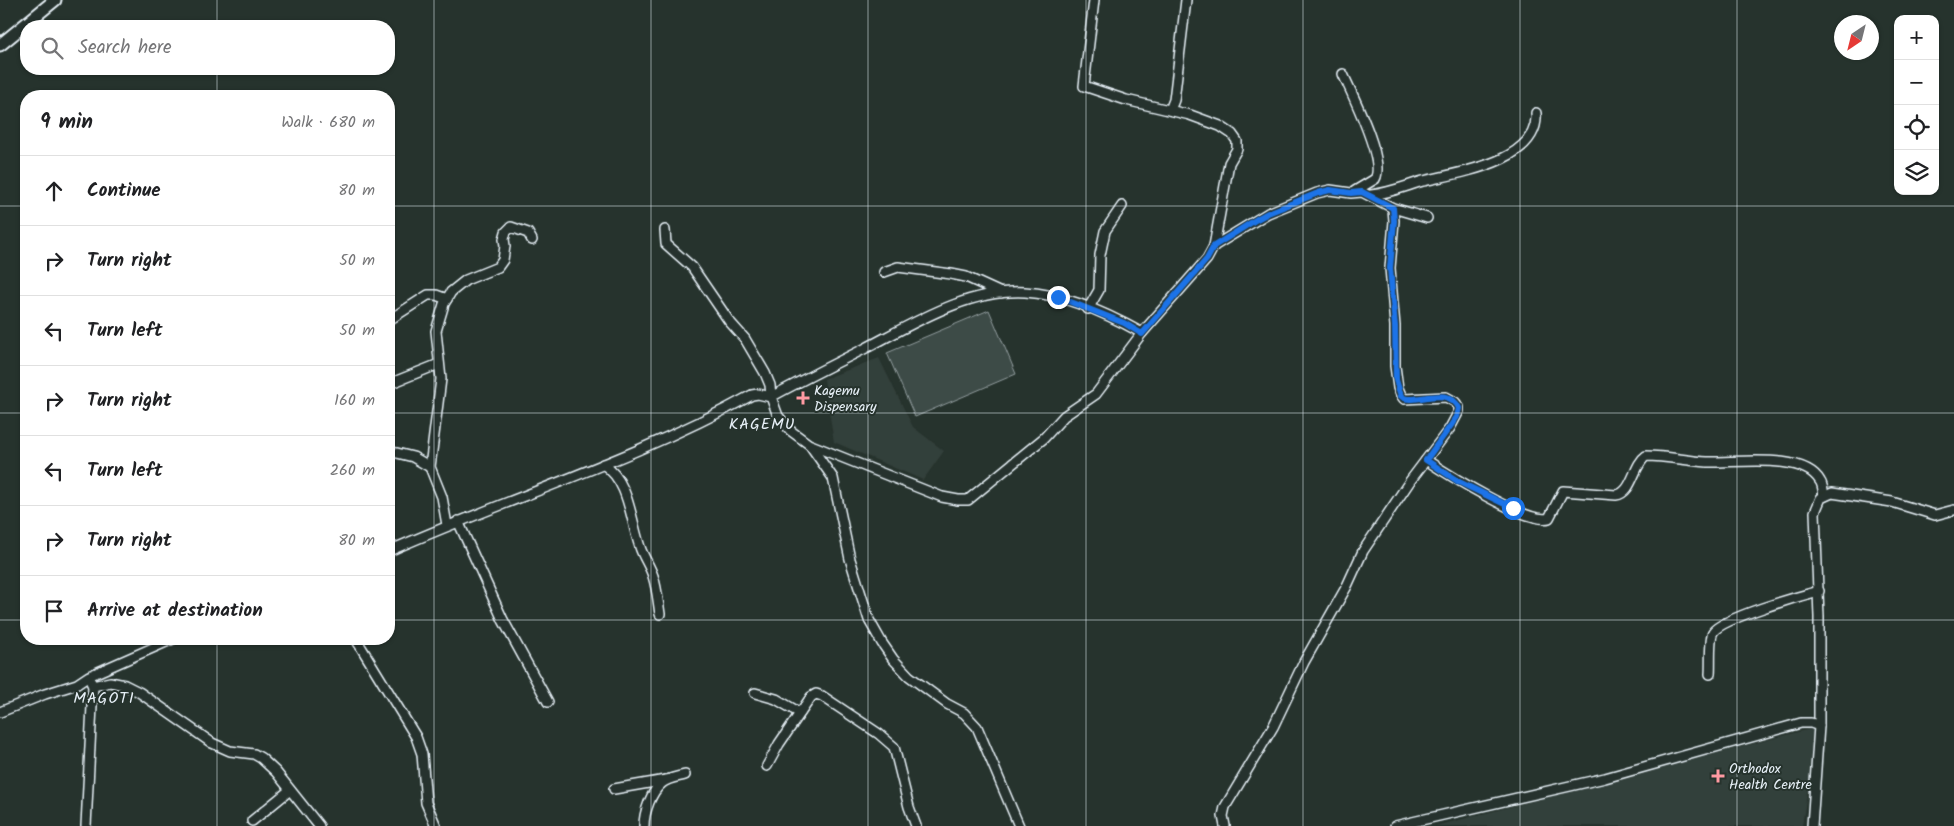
<!DOCTYPE html>
<html lang="en">
<head>
<meta charset="utf-8">
<style>
	body { margin:0; font-family:Kalam,sans-serif; background:#f2f2f2; color:#202124 }
	.controls { position:absolute; right:15px; top:15px; display:grid; overflow:hidden; border-radius:10px; box-shadow:0 1px 4px #0004 }
	.controls button { width:45px; height:45px; display:grid; place-items:center; padding:0; border:0; border-bottom:1px solid #e0e0e0; background:#fff; color:#202124; font:25px sans-serif }
	.compass { position:absolute; left:1834px; top:15px; width:45px; height:45px; border-radius:50%; background:#fff; box-shadow:0 1px 4px #0004; rotate:215deg }
	.stop { position:absolute; width:15px; height:15px; margin:-11px; border:4px solid #1a73e8; border-radius:50%; background:#fff }
	.stop.end { background:#1a73e8; border-color:#fff; box-shadow:0 1px 5px #0008 }
	.list { margin:0; padding:0; list-style:none }
	h2 { display:flex; justify-content:space-between; align-items:center; height:65px; margin:0; padding:0 20px; font-size:21px }
	h2 small { font-size:16px; font-weight:400; color:#757577 }
	.list li { display:grid; grid-template-columns:32px 1fr auto; gap:15px; align-items:center; box-sizing:border-box; height:70px; padding:0 20px; border-top:1px solid #e0e0e0 }
	.list b { display:block; font-size:19px; white-space:nowrap }
	.list em { font-size:16px; font-style:normal; color:#757577 }
	.icon { flex:none; width:28px; height:28px; fill:none; stroke:currentColor; stroke-width:2; stroke-linecap:round; stroke-linejoin:round }
	.map { position:relative; flex:none; width:1954px; height:826px; overflow:hidden }
	.search { position:absolute; background:#fff; box-shadow:0 1px 4px #0004; left:20px; top:20px; width:375px; height:55px; display:flex; align-items:center; gap:12px; box-sizing:border-box; padding:0 18px; border-radius:20px; color:#757577; font-size:19px }
	.panel { position:absolute; background:#fff; box-shadow:0 1px 4px #0004; left:20px; top:90px; width:375px; height:555px; border-radius:20px }
	.map>svg:first-child { display:block }
	.built { fill:#333f3a }
	.green { fill:#3e4b47; stroke:#939ea0 }
	.lines { fill:none; stroke-linecap:round; stroke-linejoin:round }
	.minor-casing { stroke:#e8f1f8; stroke-width:12 }
	.tertiary-casing { stroke:#e8f1f8; stroke-width:15 }
	.minor { stroke:#26332d; stroke-width:9 }
	.tertiary { stroke:#26332d; stroke-width:11 }
	.route { stroke:#1a73e8; stroke-width:6 }
	.grid { fill:none; stroke:#e8f1f8; stroke-width:1; stroke-opacity:0.55 }
	.poi-dot { fill:#ff9aa2; stroke:#26332d; stroke-width:2 }
	.labels { text-anchor:middle; stroke-width:4; stroke-linejoin:round; paint-order:stroke }
	.poi-label { font-size:14px; fill:#e8f1f8; stroke:#26332d; text-anchor:start }
	.quarter-label { font-size:16px; letter-spacing:1px; fill:#e8f1f8; stroke:#26332d }
</style>
</head>
<body>
<div class="map">
<svg width="1954" height="826" viewBox="0 0 1954 826">
	<rect width="100%" height="100%" fill="#26332d"/>
	<filter id="ink" filterUnits="userSpaceOnUse"><feTurbulence type="fractalNoise" baseFrequency=".02" numOctaves="2"/><feDisplacementMap in="SourceGraphic" scale="10" xChannelSelector="R" yChannelSelector="G"/><feConvolveMatrix kernelMatrix="1 2 1 2 8 2 1 2 1" color-interpolation-filters="sRGB"/></filter>
	<g filter="url(#ink)">
		<g class="built">
			<polygon points="879,358 913,427 944,451 923,480 834,442 824,379"/>
			<polygon points="1817,727 1802,826 1436,826"/>
		</g>
		<polygon class="green" points="989,310 1016,374 915,417 887,353"/>
		<g class="lines">
			<defs>
				<g id="minor">
					<path d="M1343 74C1352 94 1386 161 1375 179L1355 191"/>
					<polyline points="1170,110 1174,100 1186,0"/>
					<path d="M1371 195C1390 193 1406 186 1423 181 1457 173 1540 162 1536 113"/>
					<path d="M665 230 666 244 692 267 729 321 745 339 765 373 770 385 771 397C802 380 834 364 866 348 914 323 968 289 1025 292 1065 294 1108 314 1142 333"/>
					<polyline points="1214,246 1268,213 1317,193 1330,190 1351,193 1362,192 1393,208 1427,218"/>
					<polyline points="884,272 898,267 951,274 966,277 1001,293"/>
					<polyline points="1088,309 1099,290 1100,255 1105,231 1122,206"/>
					<polyline points="389,320 428,295 436,295 447,299"/>
					<polyline points="389,384 439,364"/>
					<polyline points="811,445 942,497 958,500 968,500 1044,438 1064,416 1096,394 1142,333 1207,259 1214,246 1229,163 1237,149 1237,141 1232,134 1220,126 1190,115 1126,100 1084,86 1094,0"/>
					<polyline points="389,451 413,457 430,467"/>
					<path d="M1426 460C1446 473 1528 525 1549 518L1563 491 1616 495C1633 493 1633 465 1646 456 1667 456 1687 461 1707 462 1736 463 1804 452 1820 481 1823 485 1823 491 1824 496"/>
					<path d="M603 464C630 482 630 519 640 547 643 557 650 566 653 576 657 588 658 601 660 614"/>
					<polyline points="458,521 503,620 548,702"/>
					<polyline points="447,525 442,497 430,467 441,379 436,331 444,304 451,292 466,280 498,267 503,260 505,246 504,239 506,232 511,227 528,233 532,240"/>
					<path d="M389 551C509 498 636 459 752 395L758 394 771 397 778 416 791 431 810 445 833 478 850 559 869 620 882 643 893 659 909 676 947 704 964 713 977 727 1019 826"/>
					<polyline points="356,639 416,737 422,754 426,803 436,826"/>
					<path d="M1710 674C1711 665 1709 639 1713 632 1722 618 1800 596 1819 591"/>
					<polyline points="93,686 110,682 125,685 139,692 212,743 230,751 254,754 261,758 276,772 319,826"/>
					<polyline points="755,693 776,699 800,713"/>
					<polyline points="0,712 45,694 77,684 89,676 173,639"/>
					<polyline points="767,766 779,744 811,697 816,694 822,696 879,734 894,747 909,807 916,826"/>
					<polyline points="614,789 666,780"/>
					<polyline points="252,821 290,790"/>
					<polyline points="86,826 93,686 91,682"/>
					<path d="M644 826C644 812 651 792 662 783 668 778 678 777 685 775"/>
					<polyline points="1225,826 1223,816 1225,807 1273,727 1304,662 1347,586 1363,551 1410,481 1450,428 1459,411 1459,407 1455,402 1446,397 1404,399 1401,395 1398,388 1395,366 1395,326 1390,268 1394,221 1393,209"/>
					<polyline points="1395,826 1605,778 1801,723 1811,723 1819,726"/>
					<polyline points="1812,826 1819,726 1819,617 1815,512 1821,498 1832,493 1892,502 1935,515 1954,510"/>
				</g>
				<polyline id="tertiary" points="0,45 55,0"/>
			</defs>
			<use href="#minor" class="minor-casing"/>
			<use href="#tertiary" class="tertiary-casing"/>
			<use href="#minor" class="minor"/>
			<use href="#tertiary" class="tertiary"/>
		</g>
	</g>
	<g class="lines" filter="url(#ink)">
		<path class="route" d="M1058 297 1124 323 1142 334 1207 259 1214 246 1257 219 1268 213 1318 193 1330 190 1351 193 1362 192 1393 208 1394 221 1390 268 1395 326 1396 380 1401 396C1412 407 1447 383 1459 408L1457 417 1426 460 1459 482 1513 508"/>
	</g>
	<path class="grid" d="M217 0V26M434 0V826M651 0V826M868 0V826M1086 0V826M1303 0V826M1520 0V826M1737 0V826M217 69V96M0 206H26M389 206H1954M0 413H26M389 413H1954M0 620H26M389 620H1954M217 639V826"/>
	<g class="poi-dot">
		<path d="M800.5 390.5h5v5h5v5h-5v5h-5v-5h-5v-5h5z"/>
		<path d="M1715.5 768.5h5v5h5v5h-5v5h-5v-5h-5v-5h5z"/>
	</g>
	<g class="labels">
		<g class="poi-label">
			<text x="814" y="395">Kagemu<tspan x="814" dy="16">Dispensary</tspan></text>
			<text x="1729" y="773">Orthodox<tspan x="1729" dy="16">Health Centre</tspan></text>
		</g>
		<g class="quarter-label">
			<text x="762" y="429">KAGEMU</text>
			<text x="104" y="703">MAGOTI</text>
		</g>
	</g>
</svg>
<div class="controls">
<button>+</button>
<button>−</button>
<button><svg class="icon" aria-label="locate" viewBox="0 0 24 24"><circle cx="12" cy="12" r="6"/><path d="M12 2v4M12 18v4M2 12h4M18 12h4"/></svg></button>
<button><svg class="icon" aria-label="layers" viewBox="0 0 24 24"><path d="M12 4l9 5-9 5-9-5zM3 14l9 5 9-5"/></svg></button>
</div>
<svg class="compass" viewBox="-18 -18 36 36"><path d="M0-13l5 13h-10z" fill="#e53935"/><path d="M0 13l5-13h-10z" fill="#757577"/></svg>
<div class="stop" style="left:1513px;top:508px"></div>
<div class="stop end" style="left:1058px;top:297px"></div>
<div class="search"><svg class="icon" aria-label="search" viewBox="0 0 24 24"><circle cx="10" cy="10" r="6"/><path d="M15 15l6 6"/></svg>Search here</div>
<section class="panel">
<h2>9 min<small>Walk · 680 m</small></h2>
<ul class="list">
<li><svg class="icon" aria-label="ahead" viewBox="0 0 24 24"><path d="M12 20V5M6 11l6-6 6 6"/></svg><div><b>Continue</b></div><em>80 m</em></li>
<li><svg class="icon" aria-label="right" viewBox="0 0 24 24"><path d="M7 20v-9h11M14 6l5 5-5 5"/></svg><div><b>Turn right</b></div><em>50 m</em></li>
<li><svg class="icon" aria-label="left" viewBox="0 0 24 24"><path d="M17 20v-9H6M10 6l-5 5 5 5"/></svg><div><b>Turn left</b></div><em>50 m</em></li>
<li><svg class="icon" aria-label="right" viewBox="0 0 24 24"><path d="M7 20v-9h11M14 6l5 5-5 5"/></svg><div><b>Turn right</b></div><em>160 m</em></li>
<li><svg class="icon" aria-label="left" viewBox="0 0 24 24"><path d="M17 20v-9H6M10 6l-5 5 5 5"/></svg><div><b>Turn left</b></div><em>260 m</em></li>
<li><svg class="icon" aria-label="right" viewBox="0 0 24 24"><path d="M7 20v-9h11M14 6l5 5-5 5"/></svg><div><b>Turn right</b></div><em>80 m</em></li>
<li><svg class="icon" aria-label="arrive" viewBox="0 0 24 24"><path d="M6 21V4h12l-3 4 3 4H6"/></svg><div><b>Arrive at destination</b></div></li>
</ul>
</section>
</div>
</body>
</html>
